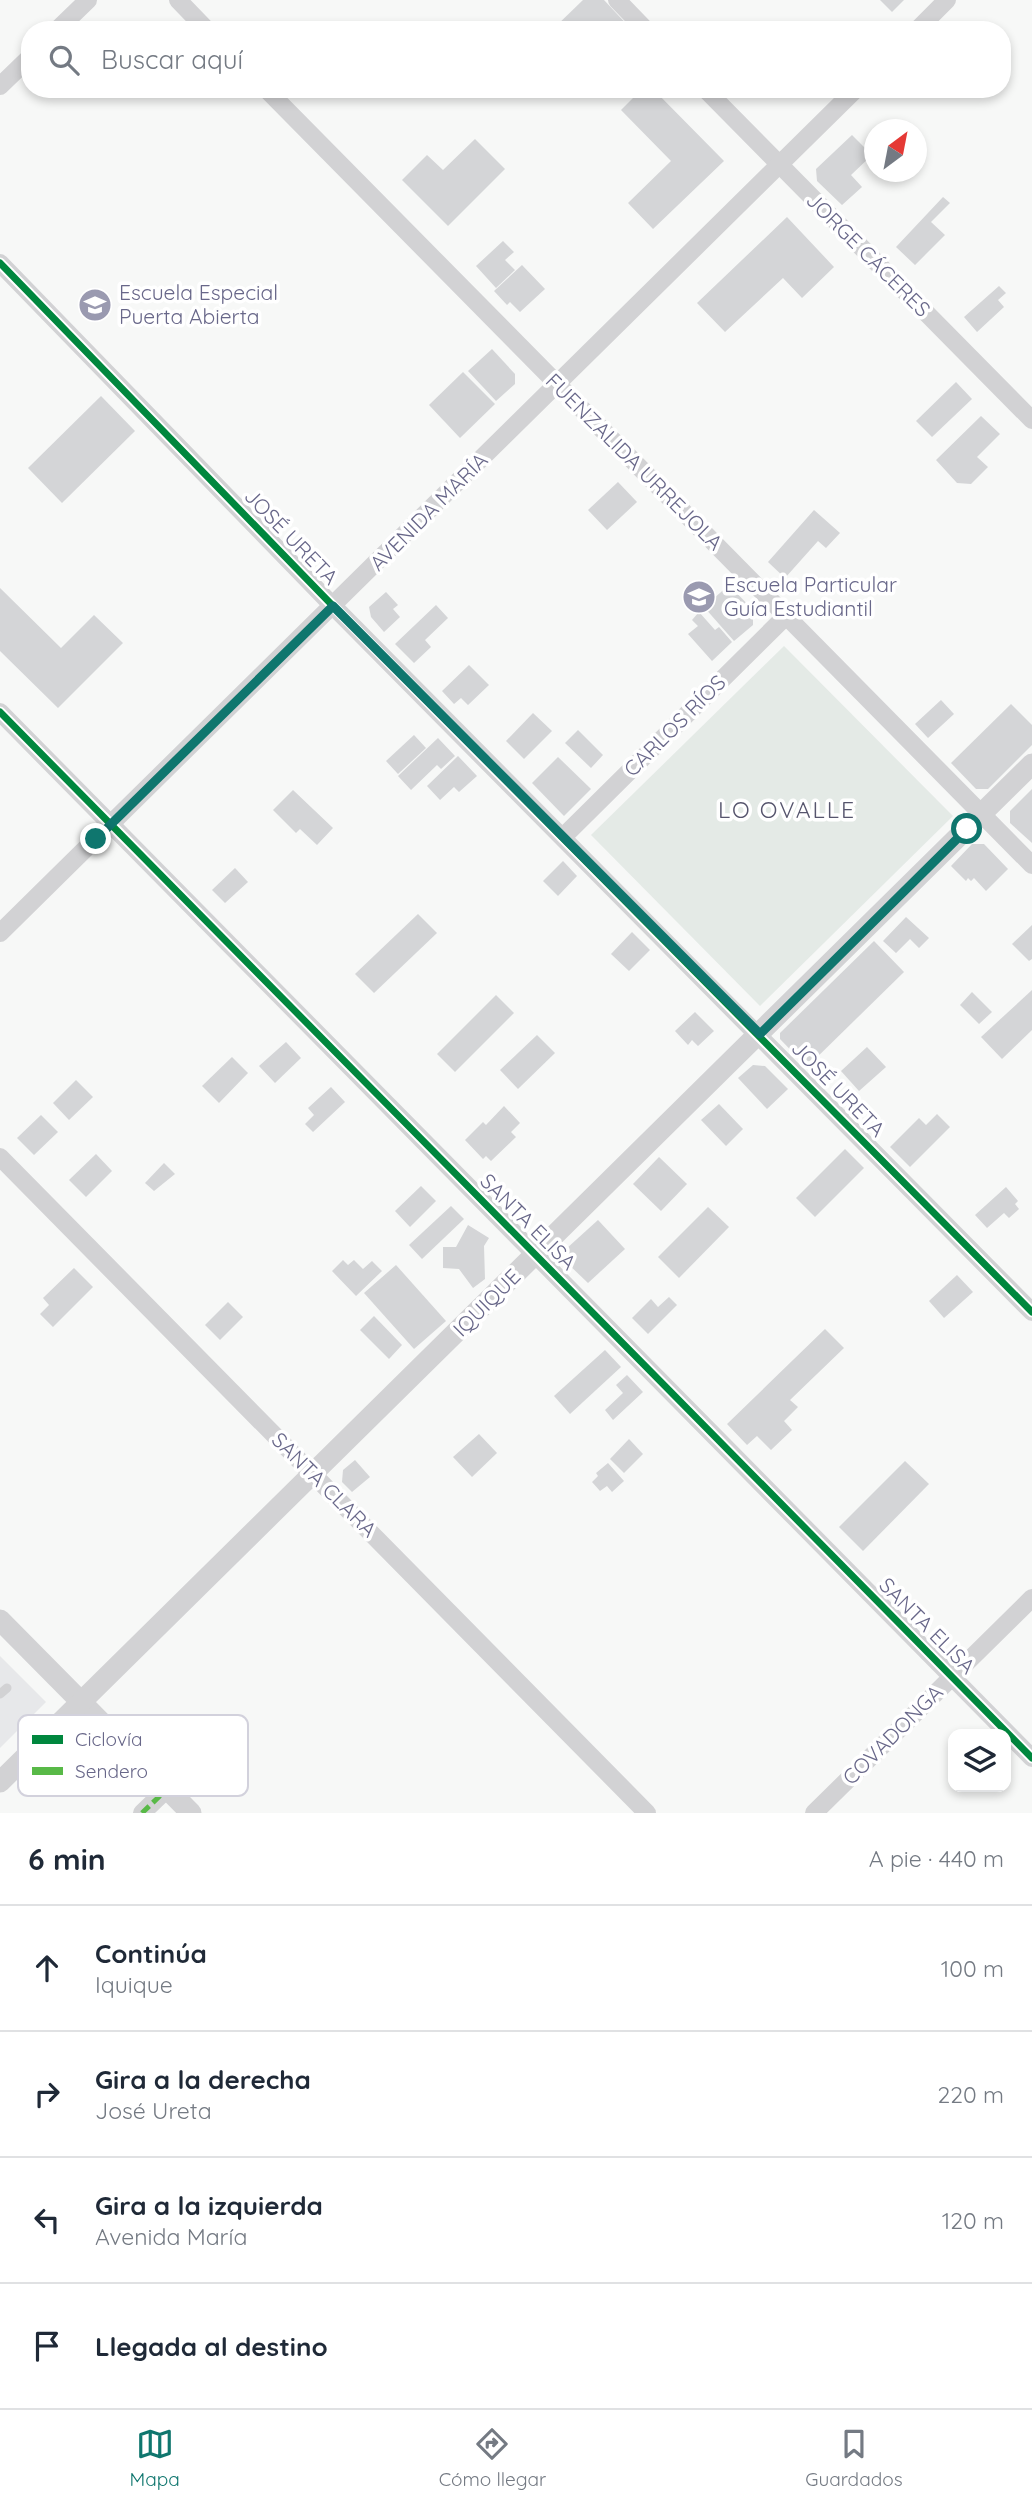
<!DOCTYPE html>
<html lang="es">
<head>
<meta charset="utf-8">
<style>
	body { margin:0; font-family:Quicksand,sans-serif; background:#f2f2f3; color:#1f2937 }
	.controls { position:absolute; right:21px; bottom:21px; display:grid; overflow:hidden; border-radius:14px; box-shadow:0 4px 10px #0003 }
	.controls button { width:63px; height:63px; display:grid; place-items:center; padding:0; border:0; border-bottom:2px solid #e0e1e3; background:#fff; color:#1f2937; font:35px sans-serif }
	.compass { position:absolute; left:864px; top:119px; width:63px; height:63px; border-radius:50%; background:#fff; box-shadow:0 4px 10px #0003; rotate:32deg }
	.stop { position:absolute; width:21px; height:21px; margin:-16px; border:5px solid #0f766e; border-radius:50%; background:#fff }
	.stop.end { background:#0f766e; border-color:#fff; box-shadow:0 2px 7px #0008 }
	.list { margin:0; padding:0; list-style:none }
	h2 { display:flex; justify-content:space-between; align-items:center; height:91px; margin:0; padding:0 28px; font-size:30px }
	h2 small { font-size:23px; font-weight:400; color:#747a83 }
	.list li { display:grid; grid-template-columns:46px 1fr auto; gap:21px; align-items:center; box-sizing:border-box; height:126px; padding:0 28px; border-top:2px solid #e0e1e3 }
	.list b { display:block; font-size:26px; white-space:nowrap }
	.list p { margin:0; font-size:23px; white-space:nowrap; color:#747a83 }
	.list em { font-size:23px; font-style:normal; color:#747a83 }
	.icon { flex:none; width:38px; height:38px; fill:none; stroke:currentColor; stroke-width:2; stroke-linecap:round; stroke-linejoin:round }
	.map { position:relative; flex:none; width:1032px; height:1813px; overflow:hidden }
	.search { position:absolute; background:#fff; box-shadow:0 4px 10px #0003; left:21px; right:21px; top:21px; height:77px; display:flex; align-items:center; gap:18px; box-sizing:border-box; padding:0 24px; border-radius:28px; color:#747a83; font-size:26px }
	.sheet { height:595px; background:#fff }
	nav { display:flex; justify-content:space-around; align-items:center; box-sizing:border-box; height:98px; border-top:2px solid #e0e1e3; background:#fff; font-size:19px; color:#747a83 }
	nav a { display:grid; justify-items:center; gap:4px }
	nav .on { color:#0f766e }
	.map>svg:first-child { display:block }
	.built { fill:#e7e8ea }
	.green { fill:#e4eae6 }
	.building { fill:#d4d5d7 }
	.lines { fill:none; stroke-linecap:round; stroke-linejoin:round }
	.service { stroke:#d2d2d4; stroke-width:9 }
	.minor { stroke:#d2d2d4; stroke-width:18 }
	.tertiary { stroke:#d2d2d4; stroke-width:21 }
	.quiet { stroke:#58b947; stroke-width:5; stroke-dasharray:10 5; stroke-linecap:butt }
	.cycleway-casing { stroke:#fff; stroke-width:11 }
	.cycleway { stroke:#00873e; stroke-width:7 }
	.route { stroke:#0f766e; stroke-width:9 }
	.labels { text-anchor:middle; stroke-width:7; stroke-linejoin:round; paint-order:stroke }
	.street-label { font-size:21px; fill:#686789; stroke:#fff }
	.poi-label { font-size:21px; fill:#686789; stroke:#fff; text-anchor:start }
	.neighbourhood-label { font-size:23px; letter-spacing:2px; fill:#56556d; stroke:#fff }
	.key { fill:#fff; stroke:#d2d1dc; stroke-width:2 }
	.key-label { font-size:19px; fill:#686789 }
</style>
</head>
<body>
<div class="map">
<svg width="1032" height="1813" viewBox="0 0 1032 1813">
	<rect width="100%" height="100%" fill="#f7f8f7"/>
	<polygon class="built" points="0,1656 46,1702 0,1748"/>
	<polygon class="green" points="784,646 953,816 760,1006 591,835"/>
	<g class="building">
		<polygon points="583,0 604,0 632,30 552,30"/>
		<polygon points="880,0 904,0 892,12"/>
		<polygon points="642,89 653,89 724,161 653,229 628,203 671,161 621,110"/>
		<polygon points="852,135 872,155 851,175 862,187 842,205 817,181 816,169"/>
		<polygon points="475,139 505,169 448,226 402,180 427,155 443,170"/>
		<polygon points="943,197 950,203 931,222 945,235 915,265 896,247"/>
		<polygon points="787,217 834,267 802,298 783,278 725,332 697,303"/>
		<polygon points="503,241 514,252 505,260 515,270 496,288 476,266"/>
		<polygon points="522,265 545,289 520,312 510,302 507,305 494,291"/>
		<polygon points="999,286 1006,293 998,300 1004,307 977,332 964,317"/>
		<polygon points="492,349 515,374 515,384 496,401 468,371"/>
		<polygon points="463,372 495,404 460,438 429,405"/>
		<polygon points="956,382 972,399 932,437 916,421"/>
		<polygon points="101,396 135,431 62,503 28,468"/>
		<polygon points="981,416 1000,434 977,457 988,467 971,484 957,483 936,460"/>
		<polygon points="618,482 637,502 607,530 588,510"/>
		<polygon points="814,510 840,533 826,548 818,541 785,578 768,562"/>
		<polygon points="729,585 753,610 753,625 734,641 704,607"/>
		<polygon points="0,588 61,648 94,615 123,643 58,708 0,651"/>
		<polygon points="386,592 398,605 393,609 400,617 384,632 371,617 369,607"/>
		<polygon points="436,605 448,618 425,640 431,647 414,663 395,644"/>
		<polygon points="699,612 715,630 719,627 732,642 712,661 688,634 698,626 692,620"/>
		<polygon points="469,665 489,685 468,705 461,698 454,704 442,691"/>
		<polygon points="941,700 954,714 928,738 915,724"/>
		<polygon points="1011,704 1032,725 1032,745 988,789 976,789 951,763"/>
		<polygon points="533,713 552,731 524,759 506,741"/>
		<polygon points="578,730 603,755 591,768 565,743"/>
		<polygon points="414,735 426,748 398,774 386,761"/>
		<polygon points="438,738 455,756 441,769 437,765 411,790 398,776"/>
		<polygon points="458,756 477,776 459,792 454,787 440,800 427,786"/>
		<polygon points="558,757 591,789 564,816 532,783"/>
		<polygon points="1032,789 1032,843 1010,823 1010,811"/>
		<polygon points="293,790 333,828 317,845 300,829 296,833 273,810"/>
		<polygon points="972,844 984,844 1008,869 986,891 974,878 971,881 968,878 966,881 951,866"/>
		<polygon points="563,861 577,876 558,896 543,881"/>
		<polygon points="235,868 248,882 225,903 212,890"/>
		<polygon points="418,914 437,933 374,993 355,974"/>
		<polygon points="906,917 929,938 919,948 910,939 896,953 883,941"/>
		<polygon points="1032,925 1032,959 1029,961 1012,944"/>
		<polygon points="632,932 650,950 629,971 611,954"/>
		<polygon points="874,941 904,972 807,1067 780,1039 780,1033"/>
		<polygon points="1032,990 1032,1030 1002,1059 981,1037"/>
		<polygon points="972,992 992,1012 979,1024 960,1005"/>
		<polygon points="496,995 514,1013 455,1072 437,1054"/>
		<polygon points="695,1012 714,1031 698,1046 692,1040 688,1045 675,1031"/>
		<polygon points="537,1035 555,1053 518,1089 500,1070"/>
		<polygon points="286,1042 301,1058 275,1083 259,1066"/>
		<polygon points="867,1047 886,1067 859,1091 841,1071"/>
		<polygon points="232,1057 248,1073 219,1103 202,1086"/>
		<polygon points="753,1065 765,1066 788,1089 767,1109 738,1078"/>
		<polygon points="76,1080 93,1097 69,1120 53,1103"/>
		<polygon points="331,1087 345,1102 313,1132 305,1124 314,1115 308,1108"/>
		<polygon points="719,1104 743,1129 726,1146 701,1120"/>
		<polygon points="504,1106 520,1123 511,1132 516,1137 491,1161 486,1156 483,1159 465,1140 483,1122 486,1125"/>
		<polygon points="937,1114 950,1127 910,1167 890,1147 919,1118 926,1125"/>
		<polygon points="41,1115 58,1132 34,1155 17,1138"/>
		<polygon points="845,1149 864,1168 815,1217 796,1198"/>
		<polygon points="96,1154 112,1171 86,1197 69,1180"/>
		<polygon points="659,1157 687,1184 661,1211 633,1184"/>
		<polygon points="164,1163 175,1174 154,1191 145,1183"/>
		<polygon points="421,1186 436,1201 410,1227 395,1211"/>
		<polygon points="1006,1187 1018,1201 1015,1204 1019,1209 1009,1218 1004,1213 987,1228 975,1215"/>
		<polygon points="451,1206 464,1219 422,1259 409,1245"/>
		<polygon points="708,1207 729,1227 679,1278 658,1257"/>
		<polygon points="598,1220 625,1249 588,1283 565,1261 566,1249"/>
		<polygon points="468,1225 489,1238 484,1246 485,1279 473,1288 459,1269 443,1268 443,1247 456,1247"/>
		<polygon points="343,1260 348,1265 354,1260 363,1269 372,1261 382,1271 356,1296 332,1271"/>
		<polygon points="396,1265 446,1321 414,1349 364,1293"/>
		<polygon points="74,1268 93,1287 53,1327 40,1314 49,1305 43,1298"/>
		<polygon points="957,1275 973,1292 944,1318 929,1301"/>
		<polygon points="669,1297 677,1305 648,1334 632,1318 651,1299 658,1307"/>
		<polygon points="228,1302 243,1317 220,1340 205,1325"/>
		<polygon points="374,1316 402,1345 389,1359 360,1330"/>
		<polygon points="825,1329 844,1348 790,1400 798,1407 784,1421 792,1430 771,1450 757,1436 747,1445 727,1424"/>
		<polygon points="605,1350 621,1367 570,1414 554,1396"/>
		<polygon points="627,1375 643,1392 613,1420 605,1410 623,1393 616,1385"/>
		<polygon points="479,1434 497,1453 472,1477 453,1457"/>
		<polygon points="629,1439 643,1454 624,1473 610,1459"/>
		<polygon points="355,1460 370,1477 352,1492 342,1482 343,1470"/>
		<polygon points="905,1461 929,1484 863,1551 839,1527"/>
		<polygon points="608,1463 624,1481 612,1492 607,1486 600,1491 592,1482 598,1476 596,1473"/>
	</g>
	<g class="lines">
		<polyline class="service" points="0,1694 7,1688"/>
		<g class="minor">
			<polyline points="178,0 207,30"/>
			<polyline points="617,0 646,30"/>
			<polyline points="57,30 88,0"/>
			<polyline points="917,30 947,0"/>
			<polyline points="0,86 30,57"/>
			<polyline points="266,89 1032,865"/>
			<polyline points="705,89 1032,420"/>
			<polyline points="0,263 333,606 1032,1312"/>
			<polyline points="0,712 1032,1758"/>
			<polyline points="563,837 786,616"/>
			<polyline points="0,933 856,89"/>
			<polyline points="0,1157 647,1813"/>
			<polyline points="142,1813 167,1789"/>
			<polyline points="814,1813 1032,1598"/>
		</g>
		<g class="tertiary">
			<polyline points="0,1620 191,1813"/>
			<polyline points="0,1782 1032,764"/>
		</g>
		<polyline class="quiet" points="142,1813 167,1789"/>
		<defs>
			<g id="cycleway">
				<polyline points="0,263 333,606 1032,1312"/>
				<polyline points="0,712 1032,1758"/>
			</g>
		</defs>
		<use href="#cycleway" class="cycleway-casing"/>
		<use href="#cycleway" class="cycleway"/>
	</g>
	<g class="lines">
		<polyline class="route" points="96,839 333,606 760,1034 967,829"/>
	</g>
	<defs>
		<symbol id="school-disc" viewBox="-11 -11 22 22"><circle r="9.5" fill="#9a9ab0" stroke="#fff"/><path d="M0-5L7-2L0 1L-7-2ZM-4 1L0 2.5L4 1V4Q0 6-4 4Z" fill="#fff"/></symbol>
	</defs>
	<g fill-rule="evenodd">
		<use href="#school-disc" x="76" y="286" width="38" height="38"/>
		<use href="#school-disc" x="680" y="578" width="38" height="38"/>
	</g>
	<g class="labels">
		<g class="street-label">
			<text transform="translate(868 255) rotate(45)" y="7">JORGE CÁCERES</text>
			<text transform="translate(634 462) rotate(45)" y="7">FUENZALIDA URREJOLA</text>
			<text transform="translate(429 512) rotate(-45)" y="7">AVENIDA MARÍA</text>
			<text transform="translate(291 537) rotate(46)" y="7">JOSÉ URETA</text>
			<text transform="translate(675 726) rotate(-45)" y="7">CARLOS RÍOS</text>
			<text transform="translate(838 1089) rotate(46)" y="7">JOSÉ URETA</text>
			<text transform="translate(528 1222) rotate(45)" y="7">SANTA ELISA</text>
			<text transform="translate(487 1303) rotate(-45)" y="7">IQUIQUE</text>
			<text transform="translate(324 1485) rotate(45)" y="7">SANTA CLARA</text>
			<text transform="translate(927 1626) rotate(45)" y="7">SANTA ELISA</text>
			<text transform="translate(893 1735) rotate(-45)" y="7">COVADONGA</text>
		</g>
		<g class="poi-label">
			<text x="119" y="300">Escuela Especial<tspan x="119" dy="24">Puerta Abierta</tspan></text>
			<text x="724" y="592">Escuela Particular<tspan x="724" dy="24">Guía Estudiantil</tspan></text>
		</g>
		<g class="neighbourhood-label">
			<text x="787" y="818">LO OVALLE</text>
		</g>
	</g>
	<rect x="18" y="1715" width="230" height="81" rx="10" class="key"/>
	<rect x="32" y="1735" width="31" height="9" fill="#00873e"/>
	<rect x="32" y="1767" width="31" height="8" fill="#58b947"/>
	<g class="key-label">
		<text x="75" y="1746">Ciclovía</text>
		<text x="75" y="1778">Sendero</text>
	</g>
</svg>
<div class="controls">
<button><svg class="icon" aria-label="layers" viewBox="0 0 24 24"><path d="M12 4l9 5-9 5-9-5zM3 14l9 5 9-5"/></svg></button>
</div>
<svg class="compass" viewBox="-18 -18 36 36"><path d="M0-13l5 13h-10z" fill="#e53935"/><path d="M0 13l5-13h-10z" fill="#747a83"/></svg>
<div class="stop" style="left:967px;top:829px"></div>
<div class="stop end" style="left:96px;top:839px"></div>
<div class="search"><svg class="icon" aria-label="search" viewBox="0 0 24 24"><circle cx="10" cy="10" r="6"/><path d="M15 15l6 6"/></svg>Buscar aquí</div>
</div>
<section class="sheet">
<h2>6 min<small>A pie · 440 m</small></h2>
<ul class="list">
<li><svg class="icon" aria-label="ahead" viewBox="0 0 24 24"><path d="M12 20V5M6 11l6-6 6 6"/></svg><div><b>Continúa</b><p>Iquique</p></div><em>100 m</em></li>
<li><svg class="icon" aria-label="right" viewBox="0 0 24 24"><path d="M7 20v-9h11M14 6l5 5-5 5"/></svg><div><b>Gira a la derecha</b><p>José Ureta</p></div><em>220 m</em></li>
<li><svg class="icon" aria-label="left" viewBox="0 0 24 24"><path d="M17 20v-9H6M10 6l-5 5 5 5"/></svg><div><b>Gira a la izquierda</b><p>Avenida María</p></div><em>120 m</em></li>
<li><svg class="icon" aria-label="arrive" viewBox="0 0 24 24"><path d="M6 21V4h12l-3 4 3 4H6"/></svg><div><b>Llegada al destino</b></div></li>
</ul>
</section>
<nav>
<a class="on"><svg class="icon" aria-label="map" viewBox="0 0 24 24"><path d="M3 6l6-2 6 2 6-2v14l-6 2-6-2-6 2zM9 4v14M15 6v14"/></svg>Mapa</a>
<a><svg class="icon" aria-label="directions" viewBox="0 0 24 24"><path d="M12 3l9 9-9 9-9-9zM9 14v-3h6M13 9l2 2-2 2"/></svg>Cómo llegar</a>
<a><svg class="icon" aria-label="saved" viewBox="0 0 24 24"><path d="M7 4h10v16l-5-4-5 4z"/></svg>Guardados</a>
</nav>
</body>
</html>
